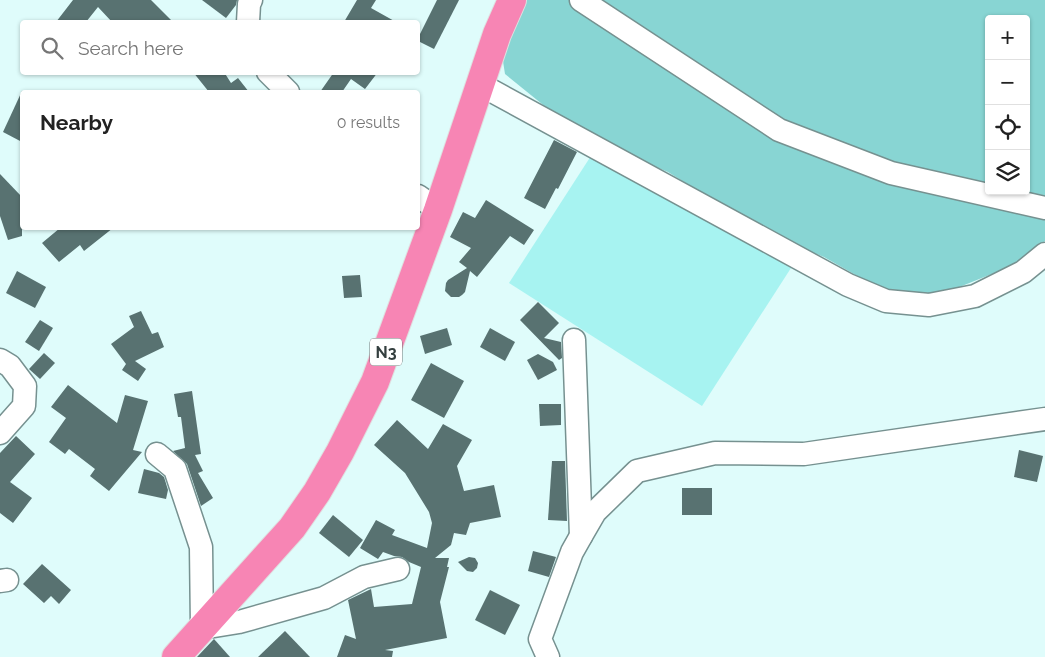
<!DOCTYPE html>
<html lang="en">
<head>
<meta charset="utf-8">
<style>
	body { margin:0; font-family:Raleway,sans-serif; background:#f6f6f6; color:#222 }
	.controls { position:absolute; right:15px; top:15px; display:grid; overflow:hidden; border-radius:5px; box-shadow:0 1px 4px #0004 }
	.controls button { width:45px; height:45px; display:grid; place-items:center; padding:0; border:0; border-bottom:1px solid #e0e0e0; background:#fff; color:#222; font:25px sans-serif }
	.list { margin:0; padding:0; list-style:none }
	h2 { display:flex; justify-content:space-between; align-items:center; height:65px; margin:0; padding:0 20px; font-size:21px }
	h2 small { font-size:16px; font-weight:400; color:#767676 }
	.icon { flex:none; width:28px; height:28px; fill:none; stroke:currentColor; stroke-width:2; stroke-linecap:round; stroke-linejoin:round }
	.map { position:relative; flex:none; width:1045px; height:657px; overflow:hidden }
	.search { position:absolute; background:#fff; box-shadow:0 1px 4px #0004; left:20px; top:20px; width:400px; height:55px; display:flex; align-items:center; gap:12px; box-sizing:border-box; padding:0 18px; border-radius:5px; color:#767676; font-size:19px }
	.panel { position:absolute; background:#fff; box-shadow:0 1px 4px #0004; left:20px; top:90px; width:400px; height:140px; border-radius:5px }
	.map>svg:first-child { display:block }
	.green { fill:#a7f3f1 }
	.forest { fill:#88d5d3; fill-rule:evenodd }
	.building { fill:#587271 }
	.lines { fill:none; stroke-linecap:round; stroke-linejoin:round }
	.minor-casing { stroke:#769190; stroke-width:25 }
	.highway-casing { stroke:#dfe0e0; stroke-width:30 }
	.minor { stroke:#fff; stroke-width:22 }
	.highway { stroke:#f785b4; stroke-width:28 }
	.labels { text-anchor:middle; stroke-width:5; stroke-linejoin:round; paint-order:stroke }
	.shield { fill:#fff; stroke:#717979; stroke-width:1 }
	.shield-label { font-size:16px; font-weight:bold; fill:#343f3f }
</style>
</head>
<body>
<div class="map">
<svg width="1045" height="657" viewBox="0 0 1045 657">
	<rect width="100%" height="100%" fill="#dffcfb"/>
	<polygon class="green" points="598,145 791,268 702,406 509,283"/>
	<path class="forest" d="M509 0H1045V241L1009 267 947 292 915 295 882 290 824 257 780 239 748 222 668 172 635 158 563 121 505 74 499 36ZM989 19H1026V191H989Z"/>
	<g class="building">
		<polygon points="73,0 151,0 173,22 112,22 98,7 86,22 56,22"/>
		<polygon points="202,0 237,0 236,5 226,18"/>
		<polygon points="357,0 376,0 371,8 396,22 344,22"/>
		<polygon points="437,0 459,0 434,49 418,41 418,38"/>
		<polygon points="193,72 224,72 231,83 238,78 249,92 209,92"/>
		<polygon points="334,72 378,72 365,89 351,79 342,92 320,92"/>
		<polygon points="22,91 22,142 3,132"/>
		<polygon points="554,140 577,152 558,189 556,188 545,209 524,198"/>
		<polygon points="0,174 22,197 22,236 8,240 0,216"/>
		<polygon points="486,200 534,230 524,245 510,236 477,277 470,271 465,292 462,295 459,297 451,297 445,291 446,283 448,280 467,268 459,262 471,248 450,237 463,212 475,218"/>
		<polygon points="60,228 113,228 84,251 80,245 59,262 42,243"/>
		<polygon points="17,271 46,287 35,308 6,293"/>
		<polygon points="360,275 362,297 344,298 342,276"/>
		<polygon points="538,302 559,323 544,338 561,342 562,358 559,360 520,320"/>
		<polygon points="141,311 152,334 158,332 164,347 135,361 146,369 138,381 122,370 126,364 111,344 134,327 129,316"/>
		<polygon points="40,320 53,328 39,351 25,342"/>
		<polygon points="447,328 452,345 425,354 420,336"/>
		<polygon points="490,328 515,342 505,361 480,347"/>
		<polygon points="44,353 55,363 40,379 29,369"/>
		<polygon points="538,354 553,362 557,370 538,380 527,360"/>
		<polygon points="431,363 464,381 444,418 411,400"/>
		<polygon points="68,385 117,423 125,395 148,401 133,450 142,452 109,491 90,476 95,469 69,449 65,454 49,442 66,418 51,407"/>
		<polygon points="192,391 201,454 195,455 203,471 198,473 213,498 201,506 187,464 173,451 185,448 181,417 178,417 174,394"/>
		<polygon points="539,404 561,404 561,425 540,426"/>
		<polygon points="397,420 428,449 443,424 472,440 457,466 464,491 494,485 501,517 470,523 466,535 454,533 451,545 435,558 449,558 447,567 449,567 440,602 447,638 385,650 393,651 392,657 337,657 345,635 356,639 348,600 371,589 374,607 412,604 421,567 409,562 402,557 394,556 383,552 378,559 360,548 376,520 395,530 392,535 427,548 432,523 429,512 405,473 374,445"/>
		<polygon points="16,436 35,454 10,482 32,498 13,523 0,513 0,453"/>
		<polygon points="1019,450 1043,456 1037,482 1014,477"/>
		<polygon points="552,461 565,461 567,521 548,520"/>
		<polygon points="144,469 159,473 164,477 168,490 166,499 138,493"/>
		<rect x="682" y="488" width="30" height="27"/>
		<polygon points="333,515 363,540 349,557 319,533"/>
		<polygon points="533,551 556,557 549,577 528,571"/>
		<polygon points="469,557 475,558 478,563 477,568 473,572 467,571 458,562"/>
		<polygon points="42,564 71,590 59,604 51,596 44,603 23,584"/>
		<polygon points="490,590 520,605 505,635 475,620"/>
		<polygon points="285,631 310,657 258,657"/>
		<polygon points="214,639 230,657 197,657 213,640"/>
	</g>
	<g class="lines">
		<defs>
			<g id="minor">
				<polyline points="581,0 779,130 891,173 1045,208"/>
				<polyline points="248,22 249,4 251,0"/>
				<polyline points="268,72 288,92"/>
				<polyline points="481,85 848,285 886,301 929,305 975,296 1023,272 1045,254"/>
				<polyline points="418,196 438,210"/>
				<polyline points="574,340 581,536"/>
				<polyline points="0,360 10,366 25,386 24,406 0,433"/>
				<polyline points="157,454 175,469 201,547 202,628 239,622 324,598 364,577 398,569"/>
				<polyline points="0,581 7,580"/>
				<polyline points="548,657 540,639 572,552 581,536 595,512 637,471 715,453 804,454 1045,419"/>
			</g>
			<polyline id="highway" points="176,657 292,528 317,492 340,452 375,382 438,210 497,34 512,0"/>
		</defs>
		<use href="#minor" class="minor-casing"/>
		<use href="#highway" class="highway-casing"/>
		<use href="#minor" class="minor"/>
		<use href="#highway" class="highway"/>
	</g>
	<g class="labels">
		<rect class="shield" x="370" y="338.5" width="32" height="27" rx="4"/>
		<g class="shield-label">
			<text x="386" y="358">N3</text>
		</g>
	</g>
</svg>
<div class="controls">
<button>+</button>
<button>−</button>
<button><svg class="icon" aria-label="locate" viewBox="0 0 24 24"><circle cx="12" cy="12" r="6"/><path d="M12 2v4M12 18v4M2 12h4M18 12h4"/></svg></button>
<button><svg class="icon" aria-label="layers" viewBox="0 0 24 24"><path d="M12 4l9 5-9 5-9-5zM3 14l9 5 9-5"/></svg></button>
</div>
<div class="search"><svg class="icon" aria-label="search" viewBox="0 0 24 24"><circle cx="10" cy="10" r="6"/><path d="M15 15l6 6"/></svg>Search here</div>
<section class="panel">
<h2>Nearby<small>0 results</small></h2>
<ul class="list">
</ul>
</section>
</div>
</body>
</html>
